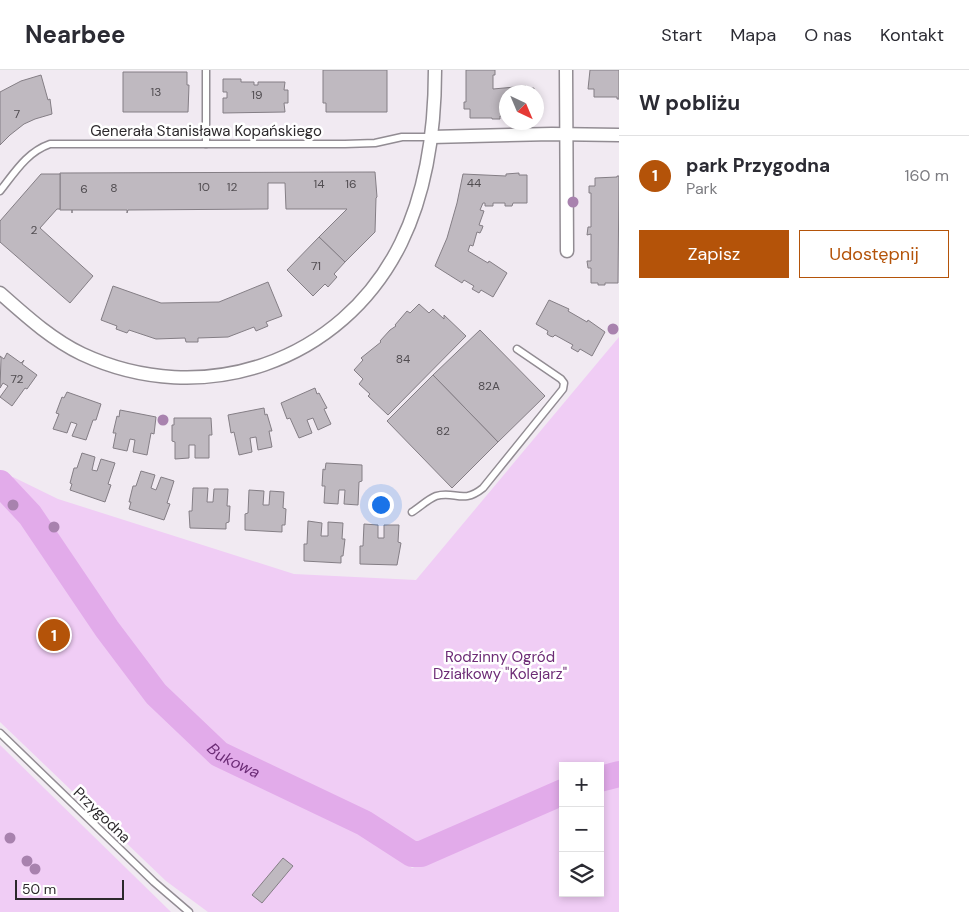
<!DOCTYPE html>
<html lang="pl">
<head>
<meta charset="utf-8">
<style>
	body { margin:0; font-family:"DM Sans",sans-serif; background:#f2f2f3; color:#2b2b33 }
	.controls { position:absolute; right:15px; bottom:15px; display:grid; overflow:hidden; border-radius:0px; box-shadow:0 2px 8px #0003 }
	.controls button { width:45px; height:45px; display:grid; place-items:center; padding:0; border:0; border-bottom:1px solid #e1e1e2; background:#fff; color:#2b2b33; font:25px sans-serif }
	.compass { position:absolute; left:499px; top:15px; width:45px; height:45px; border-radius:50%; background:#fff; box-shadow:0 2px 8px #0003; rotate:136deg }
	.scale { position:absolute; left:15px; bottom:12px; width:109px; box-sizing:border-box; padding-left:5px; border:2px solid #2c292c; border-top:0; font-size:14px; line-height:18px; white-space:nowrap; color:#2c292c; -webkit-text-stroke:4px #fff; paint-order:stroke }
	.you { position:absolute; left:380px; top:434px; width:18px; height:18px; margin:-12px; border:4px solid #fff; border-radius:50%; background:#1a73e8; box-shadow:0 0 0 8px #1a73e833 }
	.badge { display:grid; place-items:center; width:32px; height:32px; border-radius:50%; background:#b45309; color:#fff; font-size:16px; font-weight:700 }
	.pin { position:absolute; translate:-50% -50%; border:2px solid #fff; box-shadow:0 1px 5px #0006 }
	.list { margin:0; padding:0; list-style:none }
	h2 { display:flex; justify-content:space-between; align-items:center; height:65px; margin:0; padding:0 20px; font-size:21px }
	h2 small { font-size:16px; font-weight:400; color:#7c7c81 }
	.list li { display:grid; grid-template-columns:32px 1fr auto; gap:15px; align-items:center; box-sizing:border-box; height:80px; padding:0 20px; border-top:1px solid #e1e1e2 }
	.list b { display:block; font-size:19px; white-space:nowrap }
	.list p { margin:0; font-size:16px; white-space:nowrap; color:#7c7c81 }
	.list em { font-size:16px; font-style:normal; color:#7c7c81 }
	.actions { display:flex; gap:10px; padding:15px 20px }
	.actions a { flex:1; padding:11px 0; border:1px solid #b45309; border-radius:0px; text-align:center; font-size:18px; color:#b45309 }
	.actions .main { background:#b45309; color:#fff }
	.icon { flex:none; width:28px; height:28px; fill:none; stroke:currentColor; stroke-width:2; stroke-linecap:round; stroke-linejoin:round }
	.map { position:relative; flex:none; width:619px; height:842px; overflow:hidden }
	header { display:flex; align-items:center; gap:30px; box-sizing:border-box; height:70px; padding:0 25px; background:#fff; border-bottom:1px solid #e1e1e2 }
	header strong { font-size:24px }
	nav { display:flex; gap:28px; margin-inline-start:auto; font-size:18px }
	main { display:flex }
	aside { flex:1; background:#fff }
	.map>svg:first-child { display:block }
	.green { fill:#f0cdf5 }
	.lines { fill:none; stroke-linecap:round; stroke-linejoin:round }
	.river { stroke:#e2abea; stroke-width:26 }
	.building { fill:#bfb9c0; stroke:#847e85 }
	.lane-casing { stroke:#928c93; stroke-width:9 }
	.street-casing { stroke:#928c93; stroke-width:15 }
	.lane { stroke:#fff; stroke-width:6 }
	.street { stroke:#fff; stroke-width:12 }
	.tree { fill:#a882ae }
	.labels { text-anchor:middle; stroke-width:5; stroke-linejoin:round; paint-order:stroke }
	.number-label { font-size:12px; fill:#514d51 }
	.street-label { font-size:15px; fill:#2c292c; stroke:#fff }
	.park-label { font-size:15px; fill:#6d2c76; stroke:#fff }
	.water-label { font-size:16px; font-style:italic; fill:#6c2c76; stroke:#fff }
</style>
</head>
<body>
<header>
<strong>Nearbee</strong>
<nav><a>Start</a><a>Mapa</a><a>O nas</a><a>Kontakt</a></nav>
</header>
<main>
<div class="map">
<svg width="619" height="842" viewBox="0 0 619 842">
	<rect width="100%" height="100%" fill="#f1eaf2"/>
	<g class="green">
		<polygon points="619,267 619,699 600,703 600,696 563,696 563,716 444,768 411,776 402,789 412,798 563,732 563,823 600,823 600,718 619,713 619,842 208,842 166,811 0,652 0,420 4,423 13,407 58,429 294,504 416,510"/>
		<polygon points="0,675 171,842 0,842"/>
	</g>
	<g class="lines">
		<g class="river">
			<path id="s1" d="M0 413 30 445 107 559 156 624 219 684 364 753 412 784H421L563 722"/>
			<polyline points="600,709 619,704"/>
		</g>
	</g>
	<g class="building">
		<polygon points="323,0 387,0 387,42 326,42 326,33 323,33"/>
		<polygon points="466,0 495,0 495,5 493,5 493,19 526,16 526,19 534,18 534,22 507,22 507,46 500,46 500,49 492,49 492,48 470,48 470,39 464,39 464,32 466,32"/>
		<polygon points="590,0 619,0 619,29 617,29 617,27 594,27 594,19 588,19"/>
		<polygon points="123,2 187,2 187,15 189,15 188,42 123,42"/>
		<polygon points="41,5 48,30 50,29 52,44 35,49 24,54 10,65 0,75 0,22 21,11"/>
		<polygon points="223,9 241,9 241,12 254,12 254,15 258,15 258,12 285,12 284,20 288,20 288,33 284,33 285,42 223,43 223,28 227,28 227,22 223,22"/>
		<polygon points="375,102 377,127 376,128 375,162 345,192 319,167 347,139 286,139 285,113 268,113 268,139 128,140 127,143 127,140 72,140 72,143 72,140 60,140 60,103"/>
		<polygon points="519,103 519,105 527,105 527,133 513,133 512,136 505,136 505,133 493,133 493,136 485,136 485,133 483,133 480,140 484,141 479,155 483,156 482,159 480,163 477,162 473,176 470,175 468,181 488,193 489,191 507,203 493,227 481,220 479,223 472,219 474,216 464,210 462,213 435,196 447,168 457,133 463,104 506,106 506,104"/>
		<polygon points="41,104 60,104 60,139 57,139 40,158 93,206 70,233 0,172 0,151"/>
		<polygon points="617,106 619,106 618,213 605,213 605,215 598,215 598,213 591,213 591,198 588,198 587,191 591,191 591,164 587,165 588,157 591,157 591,123 589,123 589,116 595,116 595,108 617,107"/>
		<polygon points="319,167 345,192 334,204 337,207 328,217 325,214 313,226 287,200"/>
		<polygon points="268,212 282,246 266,252 268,256 256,261 254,257 228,267 198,268 198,272 186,272 185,268 156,269 129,260 127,263 116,259 117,256 101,250 113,216 161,233 219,232"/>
		<polygon points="549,230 569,239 568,241 587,252 588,250 605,262 592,286 580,279 578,282 571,278 573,275 555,265 553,267 550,266 547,264 548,261 536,254"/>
		<polygon points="419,234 429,243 433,239 444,249 444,245 466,266 388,345 368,326 370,324 359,314 363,309 354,300 363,290 361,288 381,272 380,271 390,260 396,256 395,255 407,241 410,243"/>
		<polygon points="480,260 545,326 498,372 433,305"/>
		<polygon points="7,283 21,293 24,290 22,294 37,305 27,319 25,318 12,336 0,327 8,316 3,313 0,318 1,288 0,286 4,289"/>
		<polygon points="433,305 498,372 452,418 387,351"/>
		<polygon points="315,318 317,324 319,323 327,338 324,339 331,354 318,360 313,348 307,350 312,363 299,368 290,348 287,349 281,333"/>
		<polygon points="67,322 101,334 96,350 93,350 86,370 72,366 77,354 71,352 67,363 53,359 59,344 56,343 62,327 64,328"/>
		<polygon points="264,338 265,345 267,344 272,361 269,361 272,377 258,380 256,367 250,368 252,382 239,385 234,362 231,363 228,345"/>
		<polygon points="120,340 156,347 154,364 151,363 147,385 133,382 135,370 130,369 127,381 113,378 116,363 113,363 117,346 119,347"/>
		<polygon points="174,348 211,348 212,365 209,365 209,388 195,388 195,375 189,375 189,388 175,389 175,372 172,371 172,355 174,355"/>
		<polygon points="82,383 95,387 92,400 97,401 101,389 115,393 108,414 111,415 105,432 70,420 72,414 70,413 74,398 77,398"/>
		<polygon points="326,393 362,395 362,411 359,412 358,435 344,434 345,420 339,420 338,434 324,433 325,416 322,416 323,399 325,400"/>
		<polygon points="141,401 155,405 151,418 156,420 161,407 174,411 167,433 170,434 164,450 129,439 131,432 129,432 133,416 136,416"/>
		<polygon points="193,418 208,418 207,432 213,432 214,419 228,419 227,436 230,436 229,452 226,453 226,459 190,458 189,441 192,441"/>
		<polygon points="249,420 264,421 263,435 269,435 270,421 284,422 283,438 286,439 285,455 282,455 282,462 245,460 245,444 248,443"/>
		<polygon points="308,451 322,453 321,466 328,466 328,452 343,453 342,469 345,469 343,486 341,486 341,493 304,491 304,474 307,474"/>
		<polygon points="364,454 378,455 378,468 384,468 384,455 399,455 398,472 401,473 397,495 360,494 360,476 363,476"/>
		<polygon points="283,788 293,796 262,833 252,825"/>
	</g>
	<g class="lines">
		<defs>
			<g id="lane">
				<polyline points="206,74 206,0"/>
				<path d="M0 121C15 102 27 82 50 74H345L375 73 402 67H431"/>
				<path d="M412 442C420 437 428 429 436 426 455 420 462 435 483 418L563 319 564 313 561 309 517 279"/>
				<polyline points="0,663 154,812 189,842"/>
			</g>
			<g id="street">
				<polyline points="566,0 567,181"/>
				<polyline points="431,67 552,64 619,65"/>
				<path d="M0 223C26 246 51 269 82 284 202 340 342 293 401 173 427 120 435 58 435 0"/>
			</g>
		</defs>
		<use href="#lane" class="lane-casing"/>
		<use href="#street" class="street-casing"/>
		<use href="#lane" class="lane"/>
		<use href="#street" class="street"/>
	</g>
	<g class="tree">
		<circle cx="573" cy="132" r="5.5"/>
		<circle cx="613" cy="259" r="5.5"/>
		<circle cx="163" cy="350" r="5.5"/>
		<circle cx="13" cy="435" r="5.5"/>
		<circle cx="54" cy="457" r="5.5"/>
		<circle cx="10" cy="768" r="5.5"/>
		<circle cx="27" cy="791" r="5.5"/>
		<circle cx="35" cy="799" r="5.5"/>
	</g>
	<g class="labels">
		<g class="number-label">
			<text x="156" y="26">13</text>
			<text x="257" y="29">19</text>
			<text x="17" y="48">7</text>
			<text x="474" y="117">44</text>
			<text x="319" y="118">14</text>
			<text x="351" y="118">16</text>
			<text x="204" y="121">10</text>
			<text x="232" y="121">12</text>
			<text x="114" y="122">8</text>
			<text x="84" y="123">6</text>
			<text x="34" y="164">2</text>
			<text x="316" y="200">71</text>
			<text x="403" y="293">84</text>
			<text x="17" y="313">72</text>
			<text x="489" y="320">82A</text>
			<text x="443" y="365">82</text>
		</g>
		<g class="street-label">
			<text x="206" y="66">Generała Stanisława Kopańskiego</text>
			<text transform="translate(102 745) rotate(44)" y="5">Przygodna</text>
		</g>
		<g class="park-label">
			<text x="500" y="592">Rodzinny Ogród<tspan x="500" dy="17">Działkowy "Kolejarz"</tspan></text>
		</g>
		<g class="water-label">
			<text dy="6" stroke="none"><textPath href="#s1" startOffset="366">Bukowa</textPath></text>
		</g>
	</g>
</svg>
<div class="controls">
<button>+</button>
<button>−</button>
<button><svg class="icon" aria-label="layers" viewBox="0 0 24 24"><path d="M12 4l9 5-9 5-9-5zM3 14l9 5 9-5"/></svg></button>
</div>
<svg class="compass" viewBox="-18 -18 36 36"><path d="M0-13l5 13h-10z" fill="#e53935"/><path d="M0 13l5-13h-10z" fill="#7c7c81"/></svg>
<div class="scale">50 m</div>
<div class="you"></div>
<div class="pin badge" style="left:54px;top:565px">1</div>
</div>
<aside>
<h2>W pobliżu<small></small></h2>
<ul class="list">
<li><span class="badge">1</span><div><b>park Przygodna</b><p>Park</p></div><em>160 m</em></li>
</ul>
<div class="actions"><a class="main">Zapisz</a><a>Udostępnij</a></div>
</aside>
</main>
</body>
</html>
